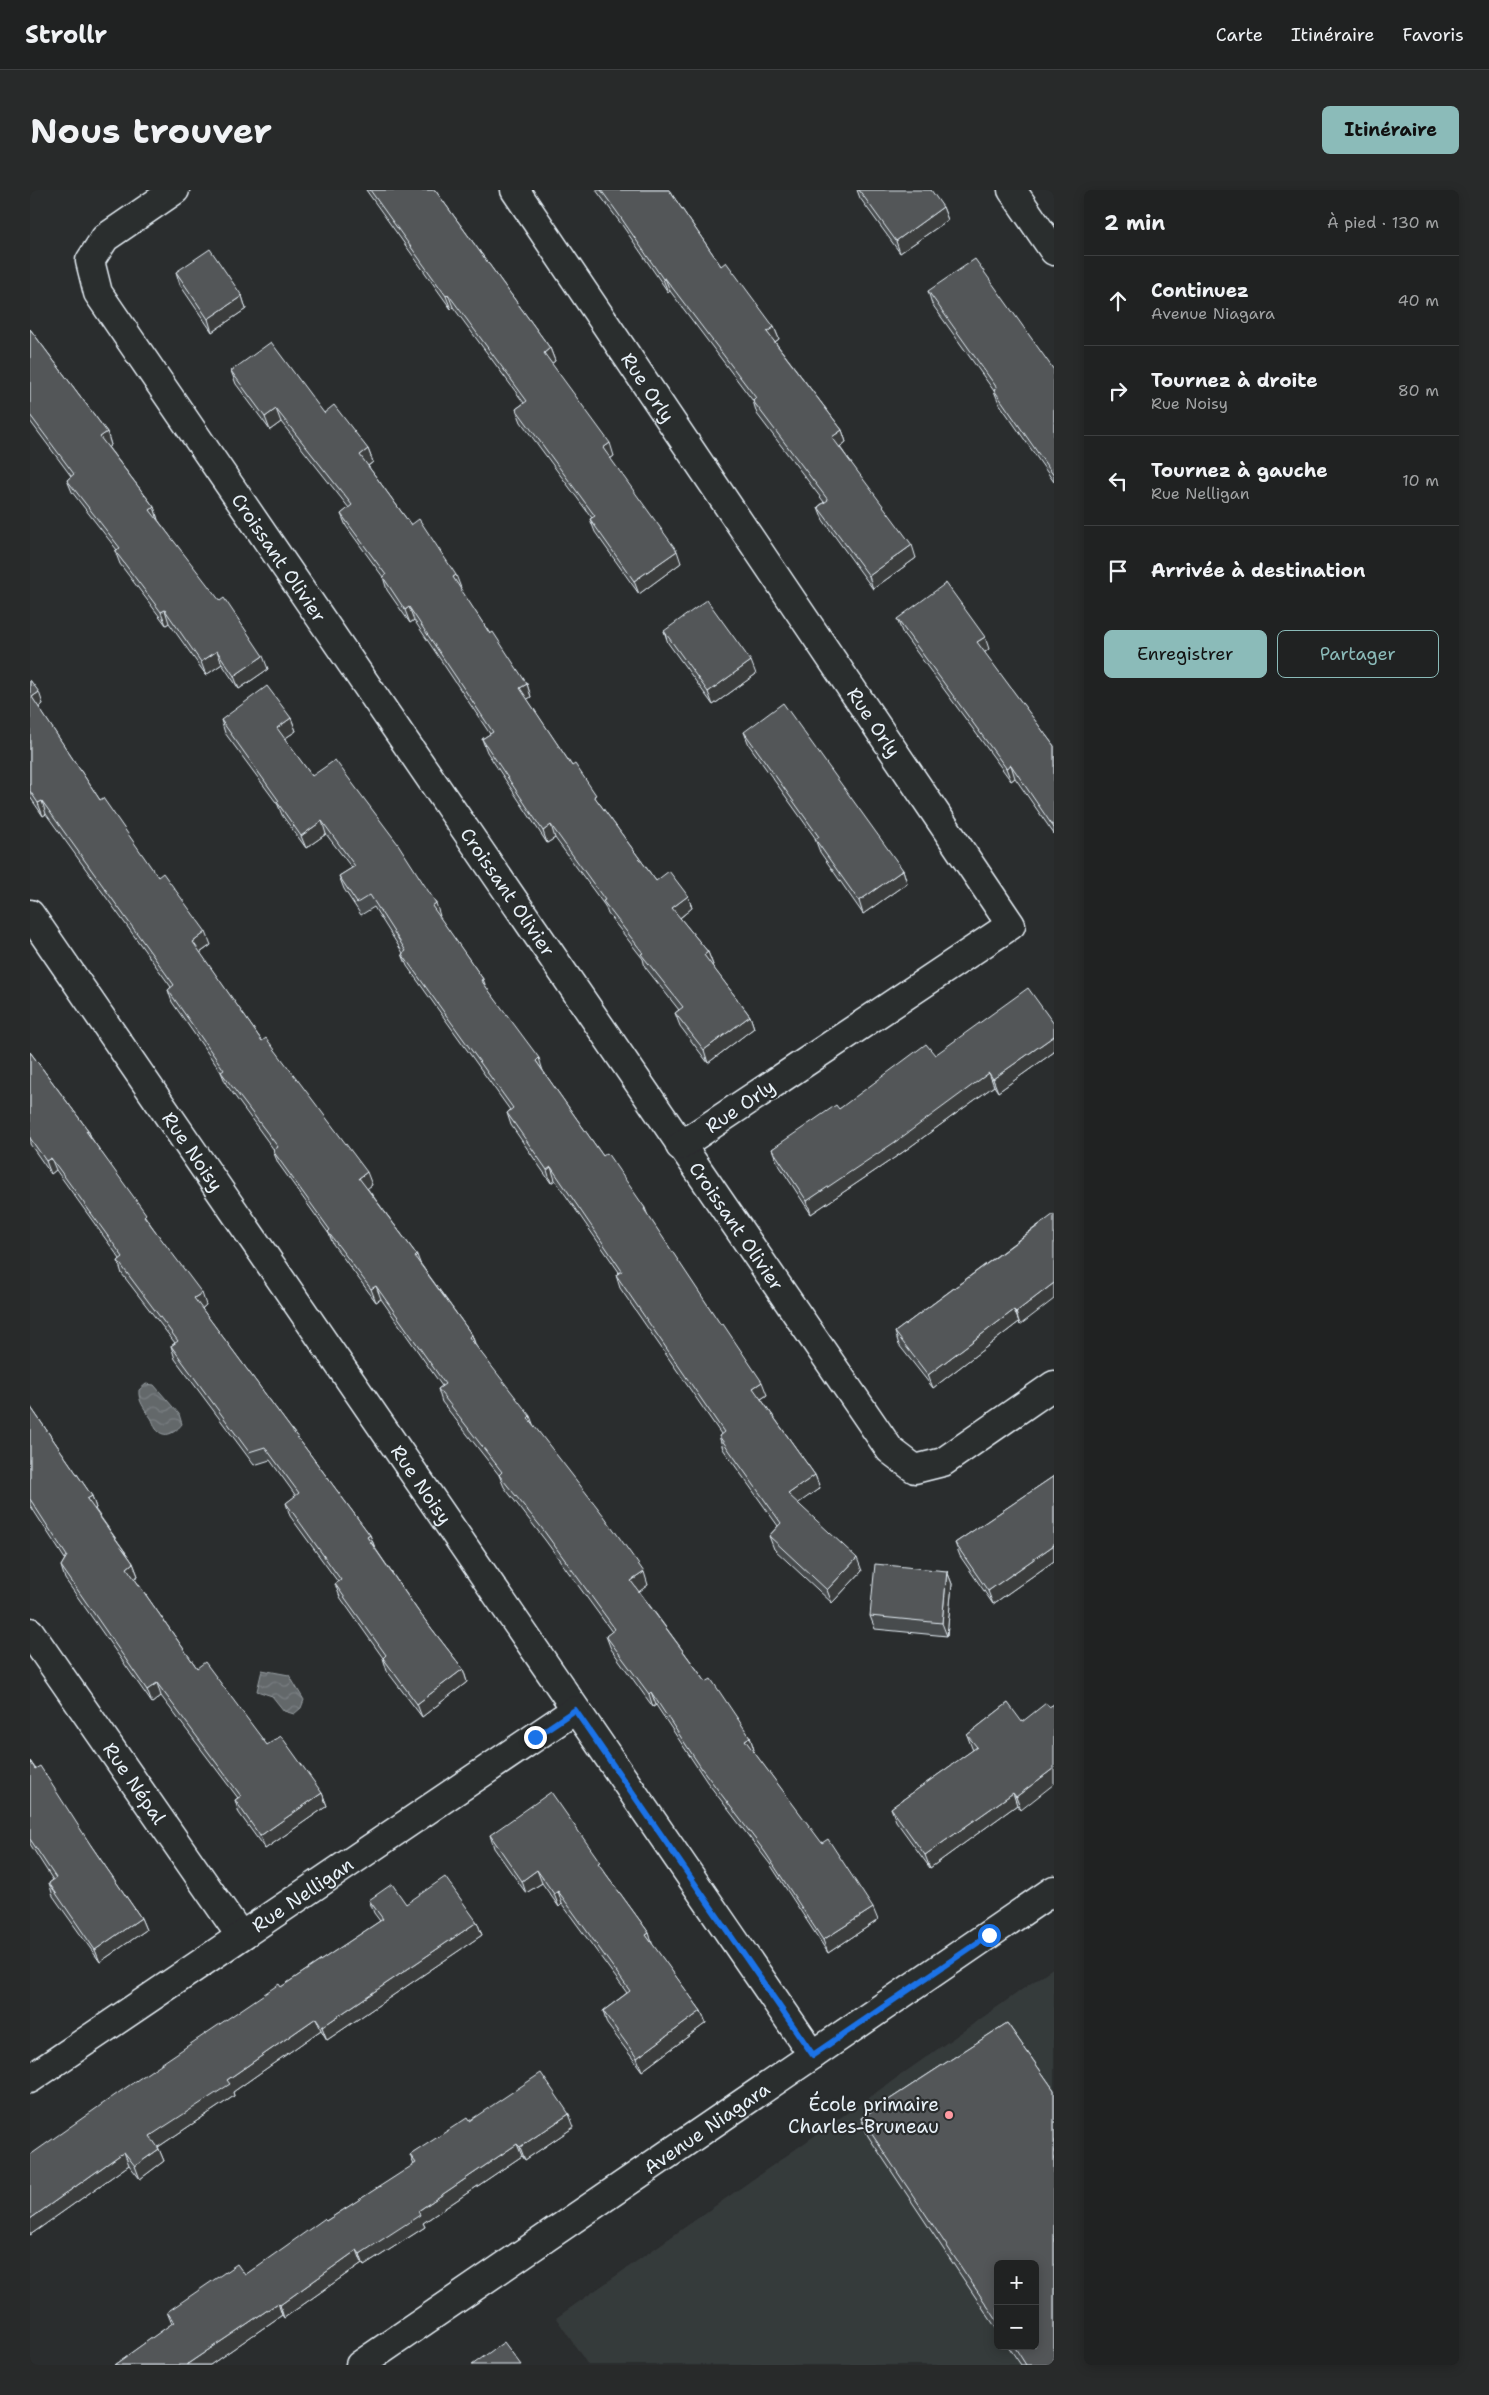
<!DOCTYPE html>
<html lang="fr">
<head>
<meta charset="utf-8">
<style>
	body { margin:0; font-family:"Shantell Sans",sans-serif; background:#282a2a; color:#f1f3f6 }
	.controls { position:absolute; right:15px; bottom:15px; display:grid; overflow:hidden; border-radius:8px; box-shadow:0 2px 12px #0003 }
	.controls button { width:45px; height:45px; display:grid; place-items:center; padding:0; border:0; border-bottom:1px solid #3d3f40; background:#202222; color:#f1f3f6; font:25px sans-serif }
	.stop { position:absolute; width:15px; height:15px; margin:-11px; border:4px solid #1a73e8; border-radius:50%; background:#fff }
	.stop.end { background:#1a73e8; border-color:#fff; box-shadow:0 1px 5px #0008 }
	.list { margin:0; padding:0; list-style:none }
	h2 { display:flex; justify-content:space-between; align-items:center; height:65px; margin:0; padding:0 20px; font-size:21px }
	h2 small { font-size:16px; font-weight:400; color:#a2a4a5 }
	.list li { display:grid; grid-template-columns:32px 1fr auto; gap:15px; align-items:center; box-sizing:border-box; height:90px; padding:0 20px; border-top:1px solid #3d3f40 }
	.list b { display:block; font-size:19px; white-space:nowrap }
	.list p { margin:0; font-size:16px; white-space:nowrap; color:#a2a4a5 }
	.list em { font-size:16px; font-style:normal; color:#a2a4a5 }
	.actions { display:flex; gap:10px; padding:15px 20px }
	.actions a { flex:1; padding:11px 0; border:1px solid #8bbbb9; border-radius:8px; text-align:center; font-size:18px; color:#8bbbb9 }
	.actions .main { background:#8bbbb9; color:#111 }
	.icon { flex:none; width:28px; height:28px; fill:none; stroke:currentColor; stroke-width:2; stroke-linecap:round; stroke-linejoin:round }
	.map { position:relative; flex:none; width:1024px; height:2175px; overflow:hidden; border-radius:8px }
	header { display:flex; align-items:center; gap:30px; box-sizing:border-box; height:70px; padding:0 25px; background:#202222; border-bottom:1px solid #3d3f40 }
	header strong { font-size:24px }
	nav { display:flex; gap:28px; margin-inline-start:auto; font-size:18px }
	.intro { display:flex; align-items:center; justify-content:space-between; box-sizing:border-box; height:120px; padding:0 30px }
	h1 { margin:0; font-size:35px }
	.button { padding:12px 22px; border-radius:8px; background:#8bbbb9; color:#111; font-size:18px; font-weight:700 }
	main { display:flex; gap:30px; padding:0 30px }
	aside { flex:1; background:#202222; border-radius:8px; box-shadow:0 2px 12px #0003 }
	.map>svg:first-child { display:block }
	.built { fill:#363a3b; fill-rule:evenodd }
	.water { fill:url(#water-waves); stroke:#989fa3 }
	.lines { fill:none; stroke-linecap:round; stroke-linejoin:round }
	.street-casing { stroke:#e8f1f8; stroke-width:31 }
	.secondary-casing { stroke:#e8f1f8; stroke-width:31 }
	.street { stroke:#2a2d2e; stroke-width:28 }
	.secondary { stroke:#2a2d2e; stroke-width:28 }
	.wall { fill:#474b4d; stroke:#e8f1f8 }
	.shaded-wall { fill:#3a3d3e; stroke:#e8f1f8 }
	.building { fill:#535759; stroke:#e8f1f8 }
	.route { stroke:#1a73e8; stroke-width:6 }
	.poi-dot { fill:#ff9aa2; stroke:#2a2d2e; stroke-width:2 }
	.labels { text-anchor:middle; stroke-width:4.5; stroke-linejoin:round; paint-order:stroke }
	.street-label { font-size:19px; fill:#e8f1f8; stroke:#2a2d2e }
	.poi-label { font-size:19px; fill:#e8f1f8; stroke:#2a2d2e; text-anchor:end }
</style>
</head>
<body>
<header>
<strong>Strollr</strong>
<nav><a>Carte</a><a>Itinéraire</a><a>Favoris</a></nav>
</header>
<div class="intro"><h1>Nous trouver</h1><a class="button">Itinéraire</a></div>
<main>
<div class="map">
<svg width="1024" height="2175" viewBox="0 0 1024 2175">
	<defs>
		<pattern id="water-waves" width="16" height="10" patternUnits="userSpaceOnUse" patternTransform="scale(1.25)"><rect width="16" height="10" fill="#63686b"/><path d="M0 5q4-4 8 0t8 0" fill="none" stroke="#797e81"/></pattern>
	</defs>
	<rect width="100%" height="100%" fill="#2a2d2e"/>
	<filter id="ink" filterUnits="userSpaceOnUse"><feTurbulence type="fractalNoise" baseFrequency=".02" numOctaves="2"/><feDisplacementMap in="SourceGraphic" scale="10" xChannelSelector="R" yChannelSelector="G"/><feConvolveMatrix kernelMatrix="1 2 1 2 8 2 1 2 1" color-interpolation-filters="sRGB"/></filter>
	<g filter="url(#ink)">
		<path class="built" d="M1024 1777V2175H558L526 2128ZM968 2074H1005V2156H968Z"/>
		<g class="water">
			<path d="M116 1194 124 1195 149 1224 152 1234C146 1242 135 1250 126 1239 124 1236 123 1231 121 1228 114 1218 108 1211 109 1200Z"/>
			<polygon points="232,1480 259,1485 274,1510 271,1518 264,1524 254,1521 242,1506 227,1501"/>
		</g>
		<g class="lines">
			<defs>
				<g id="street">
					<path id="s1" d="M145 0 75 48 60 71 68 103 860 1260 885 1279 913 1272 1024 1195"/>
					<path id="s2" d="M485 0 981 735 650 956"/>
					<polyline points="982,0 1024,61"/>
					<path id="s3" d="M0 724 783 1865"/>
					<path id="s4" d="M0 1442 210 1745"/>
					<path id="s5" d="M0 1889 545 1520"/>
				</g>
				<g id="secondary">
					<path id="s6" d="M330 2175 1024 1700"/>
				</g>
			</defs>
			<use href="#street" class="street-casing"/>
			<use href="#secondary" class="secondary-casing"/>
			<use href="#street" class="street"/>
			<use href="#secondary" class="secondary"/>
		</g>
		<g class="wall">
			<polygon points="336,0 405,0 520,158 525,171 521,174 584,266 580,269 651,373 609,404 565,342 560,329 562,328 491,232 486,219 494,213 423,117 421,119"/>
			<polygon points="566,0 639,0 691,76 744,137 749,149 745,152 812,240 816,252 810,257 886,368 843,399 793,330 788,317 794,312 727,224 723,211 640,101 638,102 592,35"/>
			<polygon points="827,0 913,17 918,30 870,63 830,8"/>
			<polygon points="146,82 212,106 216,119 182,142 150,95"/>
			<polygon points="898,101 1024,180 1024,292 969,213 964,201 902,114"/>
			<polygon points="0,139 77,242 81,255 78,257 124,317 128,330 238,479 209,499 192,474 176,485 139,433 136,435 90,374 85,361 87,360 42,302 37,290 41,286 0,231"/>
			<polygon points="201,181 294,223 338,259 343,272 338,276 381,335 431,398 430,399 460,444 497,494 501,507 497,509 542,576 626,691 658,706 662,718 650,728 678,762 683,775 682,776 720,826 724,838 678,873 650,836 645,823 649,820 615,777 613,769 578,724 575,716 525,648 517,653 457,562 452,549 460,544 384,430 380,433 357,400 353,387 316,336 311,324 319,318 251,232 240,240 206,194"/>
			<polygon points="867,429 959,459 954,463 1024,556 1024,644 985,588 981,591 872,442"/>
			<polygon points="634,441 726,484 683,515 638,453"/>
			<polygon points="0,490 13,514 9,518 70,610 128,687 181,755 170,763 232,851 342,995 337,998 387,1065 390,1073 442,1145 446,1156 618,1395 609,1401 676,1492 720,1547 724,1560 723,1561 848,1730 798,1763 740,1674 677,1592 626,1515 623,1517 581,1459 576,1446 582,1442 515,1350 474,1297 469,1285 412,1212 408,1199 412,1196 351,1109 346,1112 303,1054 299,1044 248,973 243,961 244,960 196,894 191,882 142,812 138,800 141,797 16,624 13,626 0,607"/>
			<polygon points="261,528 266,541 254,549 282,586 410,726 409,727 453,789 456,797 513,881 573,966 615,1018 618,1026 737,1205 731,1209 785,1285 790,1298 768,1313 832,1381 802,1413 744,1359 739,1346 748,1336 693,1259 689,1246 691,1244 590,1098 586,1085 589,1082 525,990 521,993 481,935 477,923 480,920 377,776 372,764 373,763 344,717 331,725 314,699 309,686 322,678 296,644 276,658 252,625 248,615 195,543 191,530"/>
			<polygon points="714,542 873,680 877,693 833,724 790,662 785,649 786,649 719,555"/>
			<polygon points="1024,834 1024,862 968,902 964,896 873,962 781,1024 747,972 742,959 809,919 905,865"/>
			<polygon points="0,862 58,940 62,949 176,1115 172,1119 340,1345 345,1358 388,1421 433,1479 437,1492 392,1527 357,1481 353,1468 310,1407 305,1394 308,1392 260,1326 256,1313 266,1306 240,1270 224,1275 145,1169 141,1156 145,1153 92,1084 88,1071 90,1069 26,980 21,984 0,954"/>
			<polygon points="1015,1030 990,1135 989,1132 903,1198 869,1155 865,1142"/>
			<polygon points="0,1216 62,1306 66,1318 65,1319 103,1373 108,1386 104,1388 167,1478 237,1555 292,1603 297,1616 235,1659 209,1623 205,1610 208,1608 131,1506 122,1513 35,1389 31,1376 35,1369 0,1315"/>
			<polygon points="1024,1286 1024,1371 963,1414 930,1366 925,1353"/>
			<polygon points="917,1381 922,1394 917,1446 845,1439 840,1426"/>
			<polygon points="978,1513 991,1620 987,1615 900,1678 866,1631 861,1618 943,1560 942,1558 937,1545"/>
			<polygon points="0,1571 62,1657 111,1728 116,1740 70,1772 23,1706 19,1693 23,1690 0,1654"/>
			<polygon points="460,1645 573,1680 619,1743 622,1754 671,1821 676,1833 612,1881 577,1834 573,1821 597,1803 532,1714 529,1717 512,1693 496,1703 464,1658"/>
			<polygon points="339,1710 376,1714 447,1732 452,1745 297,1850 291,1840 203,1902 204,1906 128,1957 134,1971 110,1989 99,1975 0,2045 251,1797 350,1731 344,1723"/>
			<polygon points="977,1833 1024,1900 1024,2175 991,2175 978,2156 1005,2156 1005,2074 968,2074 968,2141 838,1946 831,1928"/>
			<polygon points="439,1931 544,1937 495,1970 492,1966 393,2033 395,2037 334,2076 332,2073 254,2128 252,2125 180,2175 84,2175 142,2134 137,2122 215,2085 296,2031 384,1975 380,1965"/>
		</g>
		<g class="shaded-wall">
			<polygon points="913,17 918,30 870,63 866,51"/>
			<polygon points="635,88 640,101 638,102 633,89"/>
			<polygon points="418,104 423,117 421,119 416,106"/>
			<polygon points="212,106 216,119 182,142 178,129"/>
			<polygon points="744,137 749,149 742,154 737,142"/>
			<polygon points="520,158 525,171 518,176 514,163"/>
			<polygon points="246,219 251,232 240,240 235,227"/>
			<polygon points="812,240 816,252 807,259 802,247"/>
			<polygon points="77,242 81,255 75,260 70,247"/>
			<polygon points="580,253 584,266 577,271 573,258"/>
			<polygon points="338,259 343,272 335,278 330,265"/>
			<polygon points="124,317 128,330 125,332 120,320"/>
			<polygon points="882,355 886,368 843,399 839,386"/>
			<polygon points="647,361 651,373 609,404 604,391"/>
			<polygon points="426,385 431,398 428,400 423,387"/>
			<polygon points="379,417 384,430 380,433 375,420"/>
			<polygon points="135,420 139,433 136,435 131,422"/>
			<polygon points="955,447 959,459 951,465 947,452"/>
			<polygon points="187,461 192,474 176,485 171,472"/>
			<polygon points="233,466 238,479 209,499 204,486"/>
			<polygon points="721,471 726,484 683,515 678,502"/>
			<polygon points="497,494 501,507 494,511 490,498"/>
			<polygon points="9,502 13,514 7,519 2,507"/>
			<polygon points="261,528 266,541 251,551 247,538"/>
			<polygon points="981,575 985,588 981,591 976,578"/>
			<polygon points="12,611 16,624 13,626 8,613"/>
			<polygon points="292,631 296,644 276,658 271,646"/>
			<polygon points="521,635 525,648 517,653 513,641"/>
			<polygon points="873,680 877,693 833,724 829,711"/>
			<polygon points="658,706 662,718 646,731 642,718"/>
			<polygon points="406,713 410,726 406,728 402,716"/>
			<polygon points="176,742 181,755 167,765 163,752"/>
			<polygon points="678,762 683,775 679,778 674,765"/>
			<polygon points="720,826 724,838 678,873 674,860"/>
			<polygon points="1024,846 1024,862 968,902 963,889"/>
			<polygon points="509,868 513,881 506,871"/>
			<polygon points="959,883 964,896 873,962 781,1024 777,1011"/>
			<polygon points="58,940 63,952 56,941"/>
			<polygon points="21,968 26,980 21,984 16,971"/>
			<polygon points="521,977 525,990 521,993 517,980"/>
			<polygon points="337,982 342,995 334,1001 329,988"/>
			<polygon points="1024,1093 1024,1109 990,1135 986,1122"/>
			<polygon points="346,1096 351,1109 346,1112 341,1099"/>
			<polygon points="172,1103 176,1115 169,1121 164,1108"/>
			<polygon points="984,1120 989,1132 903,1198 898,1185"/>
			<polygon points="442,1145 446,1158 439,1147"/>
			<polygon points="732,1192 737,1205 728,1211 723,1198"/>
			<polygon points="500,1226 505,1239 498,1228"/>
			<polygon points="785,1285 790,1298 763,1317 758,1304"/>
			<polygon points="62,1306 66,1318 62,1321 57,1309"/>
			<polygon points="340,1345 345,1358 337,1347"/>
			<polygon points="1024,1355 1024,1371 963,1414 958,1401"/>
			<polygon points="827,1368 832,1381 802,1413 797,1400"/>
			<polygon points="103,1373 108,1386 102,1390 97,1378"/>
			<polygon points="917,1381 922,1394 917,1446 912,1433"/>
			<polygon points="614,1382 618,1395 606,1404 601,1391"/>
			<polygon points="433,1479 437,1492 392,1527 387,1514"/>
			<polygon points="127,1493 131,1506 122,1513 117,1500"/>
			<polygon points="621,1502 626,1515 623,1517 619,1504"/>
			<polygon points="720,1547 724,1560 720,1563 715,1550"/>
			<polygon points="1024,1578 1024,1594 991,1620 986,1607"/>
			<polygon points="292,1603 297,1616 235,1659 230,1646"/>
			<polygon points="983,1603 987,1615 900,1678 895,1665"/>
			<polygon points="507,1680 512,1693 496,1703 492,1691"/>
			<polygon points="528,1701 532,1714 529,1717 524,1704"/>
			<polygon points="843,1718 848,1730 798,1763 793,1750"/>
			<polygon points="111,1728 116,1740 70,1772 65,1760"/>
			<polygon points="447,1732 452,1745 297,1850 292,1837"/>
			<polygon points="619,1743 623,1756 616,1745"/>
			<polygon points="671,1821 676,1833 612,1881 607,1868"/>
			<polygon points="286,1828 291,1840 203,1902 204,1906 125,1959 120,1946 197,1890"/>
			<polygon points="539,1924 544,1937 495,1970 490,1957"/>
			<polygon points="487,1954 492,1966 393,2033 395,2037 334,2076 330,2064 388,2021"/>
			<polygon points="129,1959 134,1971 110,1989 105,1976"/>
			<polygon points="94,1962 99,1975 0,2045 0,2029"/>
			<polygon points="327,2060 332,2073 254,2128 250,2115"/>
			<polygon points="248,2113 252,2125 180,2175 156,2175"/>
		</g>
		<g class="building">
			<polygon points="340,0 405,0 520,158 514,163 580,253 573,258 647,361 604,391 560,329 565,326 486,219 497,211 418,104 416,106"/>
			<polygon points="571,0 639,0 691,76 696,72 744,137 737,142 812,240 802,247 882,355 839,386 788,317 798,310 723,211 726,208 635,88 633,89 587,22"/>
			<polygon points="829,0 901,0 913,17 866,51"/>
			<polygon points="180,59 212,106 178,129 146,82"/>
			<polygon points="945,69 1024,180 1024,286 964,200 967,198 898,101"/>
			<polygon points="0,139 77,242 70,247 124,317 120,320 190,411 194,408 233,466 204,486 187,461 171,472 135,420 131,422 85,361 90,358 37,290 44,284 0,225"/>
			<polygon points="241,152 294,223 304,215 338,259 330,265 381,335 389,329 426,385 423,387 460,444 463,442 497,494 490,498 542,576 545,574 566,605 564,606 626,691 639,681 658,706 642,718 678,762 674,765 720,826 674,860 645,823 653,817 611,764 613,763 573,711 575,710 521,635 513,641 452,549 463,542 379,417 375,420 353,387 356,385 311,324 322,315 246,219 235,227 201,181"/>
			<polygon points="916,393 955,447 947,452 1024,556 1024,638 981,575 976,578 867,429"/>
			<polygon points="677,410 721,471 678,502 634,441"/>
			<polygon points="0,490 9,502 2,507 70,610 73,608 128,687 133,683 176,742 163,752 232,851 236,848 337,982 329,988 387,1065 385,1067 442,1145 439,1147 500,1226 498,1228 574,1326 614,1382 601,1391 676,1492 681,1489 720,1547 715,1550 792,1653 798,1649 843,1718 793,1750 735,1662 672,1579 621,1502 619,1504 576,1446 585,1439 511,1337 469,1285 472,1282 408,1199 415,1194 346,1096 341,1099 298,1042 300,1040 243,961 248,957 191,882 194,880 138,800 144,795 12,611 8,613 0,601"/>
			<polygon points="237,496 261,528 247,538 282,586 305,570 368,654 406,713 402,716 453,789 451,790 509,868 506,871 573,966 577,963 615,1018 614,1019 691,1135 693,1134 732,1192 723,1198 785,1285 758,1304 827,1368 797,1400 739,1346 751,1333 689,1246 694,1242 586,1085 592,1081 521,977 517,980 477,923 483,918 372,764 376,761 340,705 327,713 309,686 325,676 292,631 271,646 247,612 249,611 191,530"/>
			<polygon points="753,513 873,680 829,711 785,649 789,647 714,542"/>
			<polygon points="998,798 1024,834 1024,846 963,889 959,883 868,950 777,1011 742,959 806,915 809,919 896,854 905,865"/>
			<polygon points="0,862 58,940 56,941 116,1024 114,1026 172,1103 164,1108 340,1345 337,1347 388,1421 433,1479 387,1514 353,1468 356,1465 305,1394 311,1390 256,1313 269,1303 235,1257 219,1262 141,1156 148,1151 88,1071 93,1067 21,968 16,971 0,948"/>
			<polygon points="1024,1024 1024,1093 986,1122 984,1120 898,1185 865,1142"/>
			<polygon points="0,1216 62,1306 57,1309 103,1373 97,1378 167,1478 175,1472 237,1555 251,1546 292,1603 230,1646 205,1610 211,1606 127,1493 117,1500 31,1376 37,1366 0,1309"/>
			<polygon points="1024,1286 1024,1355 958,1401 925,1353"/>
			<polygon points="845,1374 917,1381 912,1433 840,1426"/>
			<polygon points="978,1513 992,1532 1016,1513 1019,1517 1024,1514 1024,1578 986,1607 983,1603 895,1665 861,1618 947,1557 937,1545"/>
			<polygon points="0,1571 5,1579 10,1576 62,1657 111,1728 65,1760 19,1693 26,1688 0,1649"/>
			<polygon points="521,1602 570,1672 568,1673 619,1743 616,1745 671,1821 607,1868 573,1821 600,1801 528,1701 524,1704 507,1680 492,1691 460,1645"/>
			<polygon points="415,1687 447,1732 292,1837 286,1828 197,1890 200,1894 120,1946 129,1959 105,1976 94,1962 0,2029 0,1965 91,1901 249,1794 251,1797 353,1729 339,1710 362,1694 376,1714"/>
			<polygon points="977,1833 1024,1900 1024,2175 996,2175 984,2156 1005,2156 1005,2074 968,2074 968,2132 831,1928"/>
			<polygon points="511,1883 539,1924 490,1957 487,1954 388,2021 390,2025 330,2064 327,2060 250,2115 248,2113 156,2175 84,2175 144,2132 137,2122 207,2074 215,2085 294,2029 296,2031 386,1973 380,1965 437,1928 439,1931"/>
			<polygon points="474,2152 491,2175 442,2175"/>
		</g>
	</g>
	<g class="lines" filter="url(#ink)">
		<polyline class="route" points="505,1547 545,1520 783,1865 959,1745"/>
	</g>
	<circle class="poi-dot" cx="919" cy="1925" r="5"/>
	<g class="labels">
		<g class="street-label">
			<text dy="7" stroke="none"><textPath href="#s2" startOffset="238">Rue Orly</textPath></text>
			<text dy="7" stroke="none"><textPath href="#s1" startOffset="466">Croissant Olivier</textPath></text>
			<text dy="7" stroke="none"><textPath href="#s2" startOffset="642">Rue Orly</textPath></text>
			<text dy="7" stroke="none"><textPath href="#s1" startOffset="871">Croissant Olivier</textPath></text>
			<text transform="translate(710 916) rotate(-34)" y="7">Rue Orly</text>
			<text dy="7" stroke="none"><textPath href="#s3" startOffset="288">Rue Noisy</textPath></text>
			<text dy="7" stroke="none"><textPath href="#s1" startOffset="1276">Croissant Olivier</textPath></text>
			<text dy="7" stroke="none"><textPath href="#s3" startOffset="692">Rue Noisy</textPath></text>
			<text dy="7" stroke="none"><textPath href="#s4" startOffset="184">Rue Népal</textPath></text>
			<text dy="7" stroke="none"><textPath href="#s5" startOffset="329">Rue Nelligan</textPath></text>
			<text dy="7" stroke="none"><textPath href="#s6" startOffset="420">Avenue Niagara</textPath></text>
		</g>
		<g class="poi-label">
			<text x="909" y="1921">École primaire<tspan x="909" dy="22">Charles-Bruneau</tspan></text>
		</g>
	</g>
</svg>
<div class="controls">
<button>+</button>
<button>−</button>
</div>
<div class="stop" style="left:959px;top:1745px"></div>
<div class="stop end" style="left:505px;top:1547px"></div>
</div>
<aside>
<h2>2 min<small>À pied · 130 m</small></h2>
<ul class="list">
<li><svg class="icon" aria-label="ahead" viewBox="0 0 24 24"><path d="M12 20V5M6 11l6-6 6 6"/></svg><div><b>Continuez</b><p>Avenue Niagara</p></div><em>40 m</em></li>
<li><svg class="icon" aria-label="right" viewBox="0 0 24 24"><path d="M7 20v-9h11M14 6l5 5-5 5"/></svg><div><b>Tournez à droite</b><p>Rue Noisy</p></div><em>80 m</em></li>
<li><svg class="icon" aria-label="left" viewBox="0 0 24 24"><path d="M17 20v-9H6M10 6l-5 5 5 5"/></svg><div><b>Tournez à gauche</b><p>Rue Nelligan</p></div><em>10 m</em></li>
<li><svg class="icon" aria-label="arrive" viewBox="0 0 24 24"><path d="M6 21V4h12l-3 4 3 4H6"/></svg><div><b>Arrivée à destination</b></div></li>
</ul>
<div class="actions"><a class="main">Enregistrer</a><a>Partager</a></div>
</aside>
</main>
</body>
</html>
